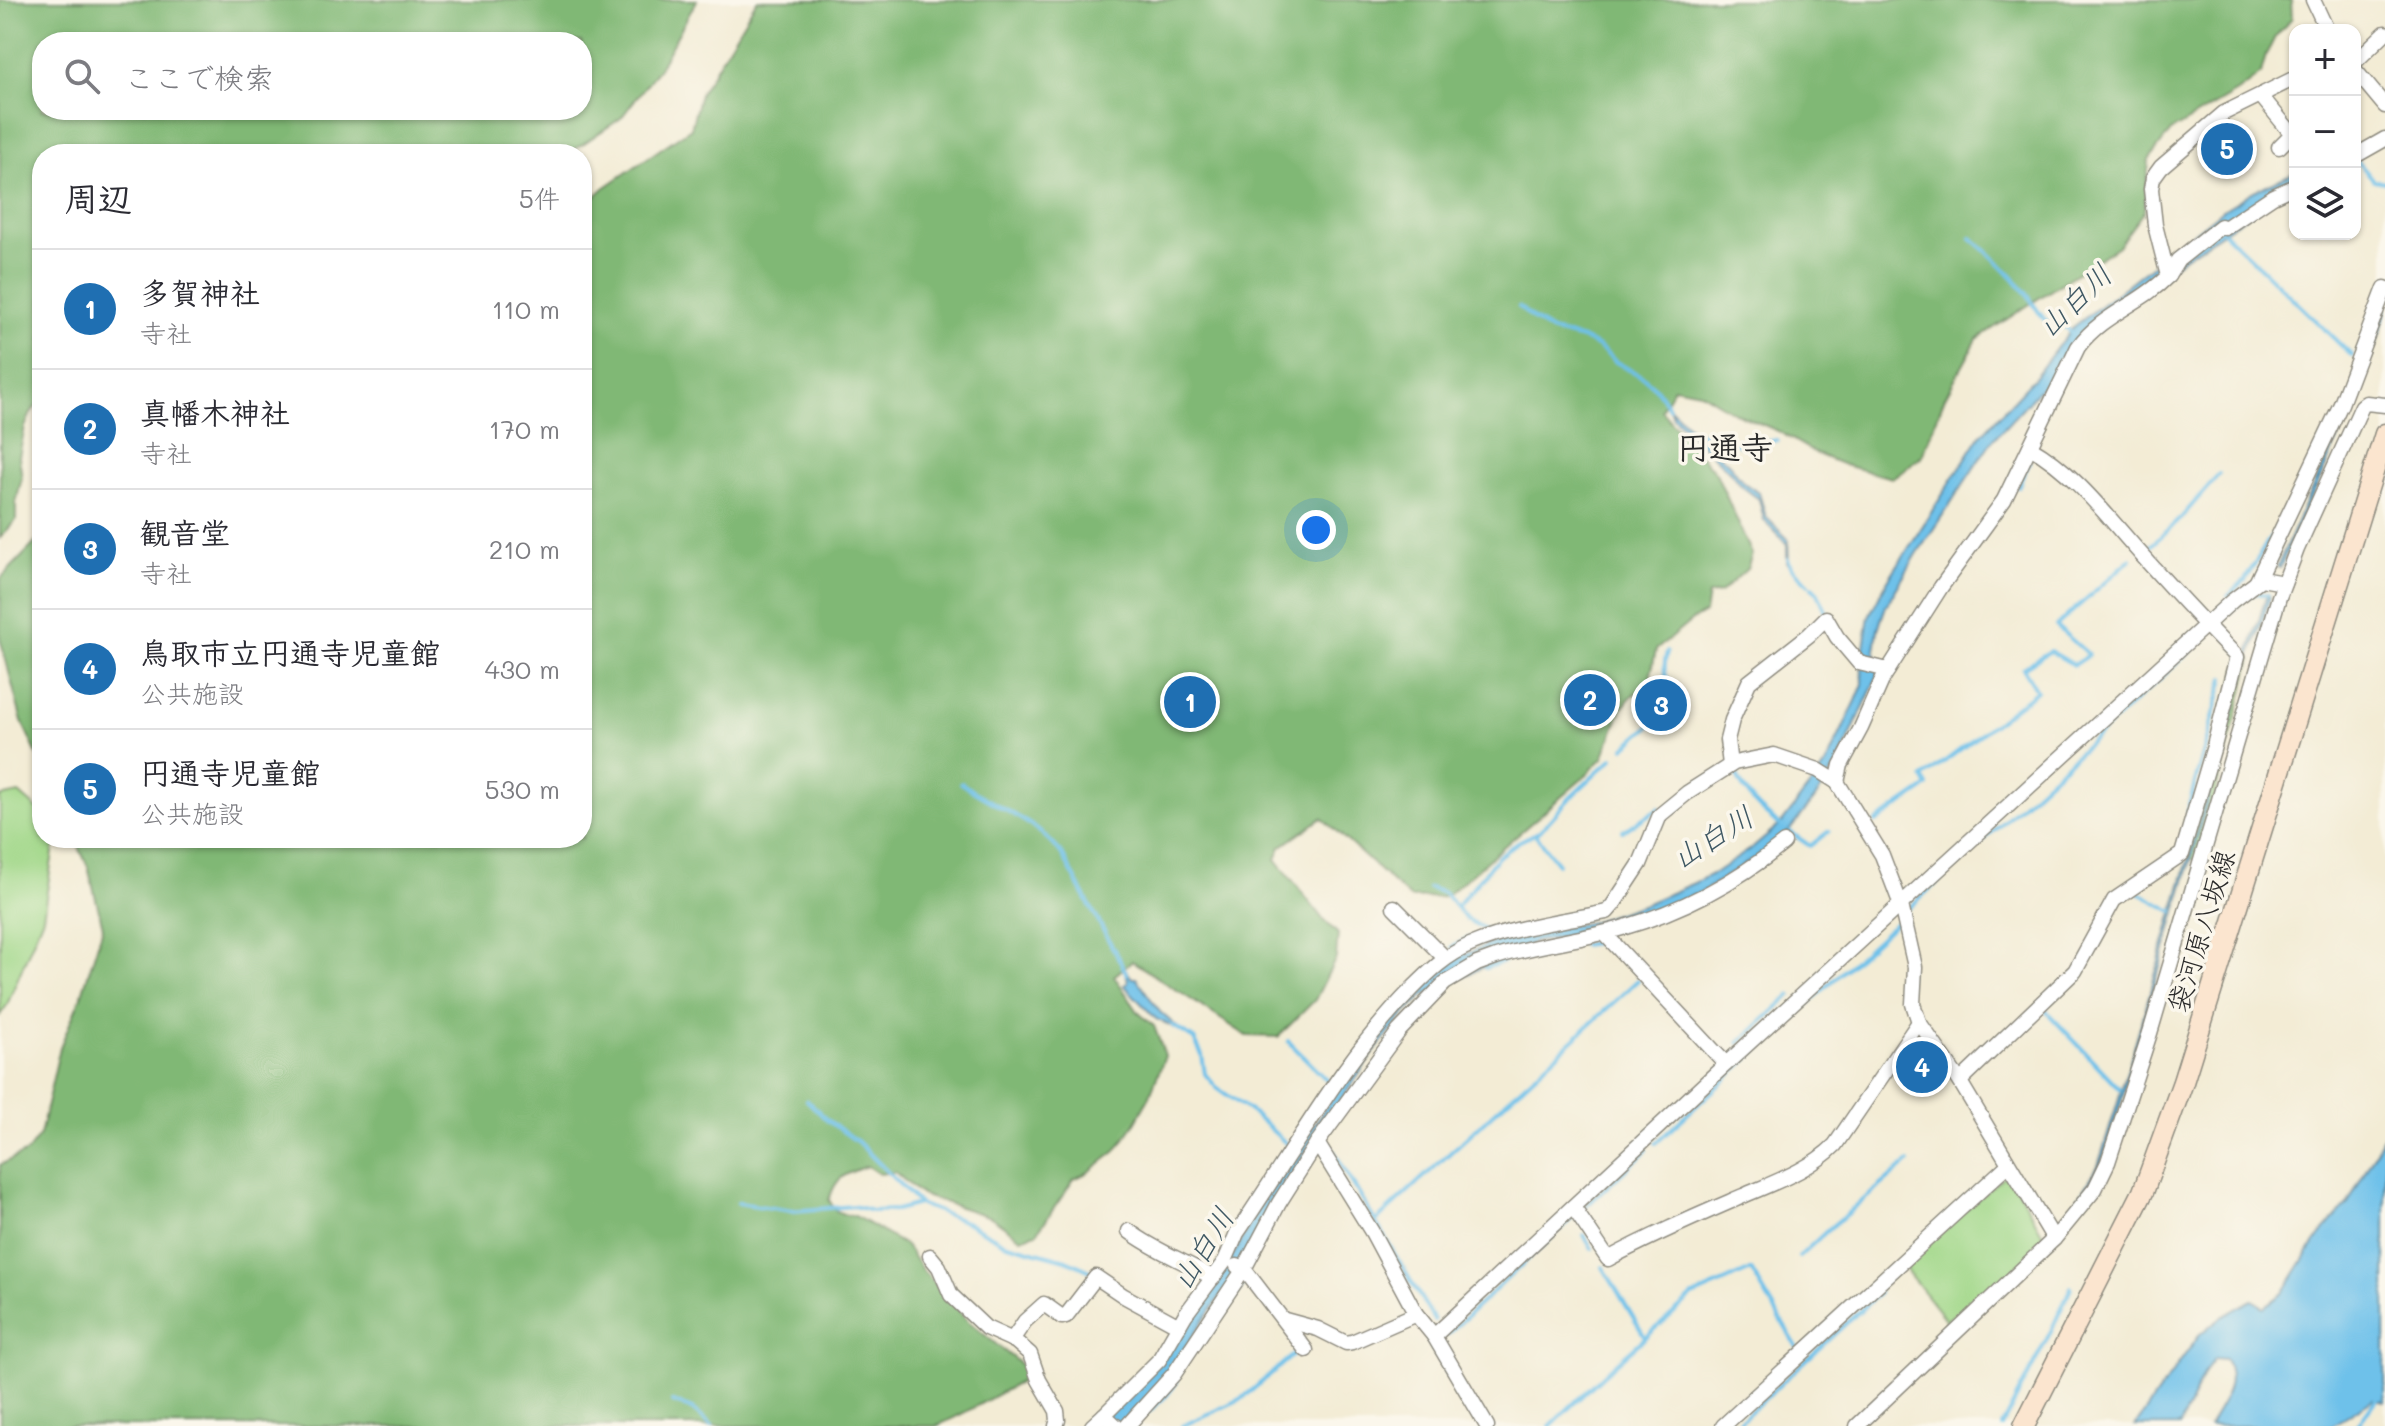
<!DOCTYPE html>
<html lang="ja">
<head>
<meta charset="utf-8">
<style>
	body { margin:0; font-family:Mali,"Klee One",sans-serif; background:#f7f7f7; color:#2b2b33 }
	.controls { position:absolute; right:24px; top:24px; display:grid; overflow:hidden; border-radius:16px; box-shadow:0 2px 6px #0004 }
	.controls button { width:72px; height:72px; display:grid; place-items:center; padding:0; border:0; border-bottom:2px solid #e1e1e2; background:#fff; color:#2b2b33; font:40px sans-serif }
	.you { position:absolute; left:1316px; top:530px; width:28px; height:28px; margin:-20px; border:6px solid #fff; border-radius:50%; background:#1a73e8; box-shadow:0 0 0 12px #1a73e833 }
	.badge { display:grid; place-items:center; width:52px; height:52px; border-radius:50%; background:#1f6fb2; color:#fff; font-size:26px; font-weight:700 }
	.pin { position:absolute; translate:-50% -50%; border:4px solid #fff; box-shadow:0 2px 8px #0006 }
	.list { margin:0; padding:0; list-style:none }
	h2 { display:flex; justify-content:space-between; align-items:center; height:104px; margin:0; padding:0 32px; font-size:34px }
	h2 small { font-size:26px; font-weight:400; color:#7c7c81 }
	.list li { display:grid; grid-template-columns:52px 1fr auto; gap:24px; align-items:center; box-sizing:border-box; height:120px; padding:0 32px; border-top:2px solid #e1e1e2 }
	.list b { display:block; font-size:30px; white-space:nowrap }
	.list p { margin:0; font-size:26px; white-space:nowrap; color:#7c7c81 }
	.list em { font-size:26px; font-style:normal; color:#7c7c81 }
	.icon { flex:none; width:44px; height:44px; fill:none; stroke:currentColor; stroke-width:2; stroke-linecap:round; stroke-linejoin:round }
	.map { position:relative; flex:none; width:2385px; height:1426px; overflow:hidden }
	.search { position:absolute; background:#fff; box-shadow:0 2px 6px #0004; left:32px; top:32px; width:560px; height:88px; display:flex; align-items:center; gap:20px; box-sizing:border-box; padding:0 28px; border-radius:32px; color:#7c7c81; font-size:30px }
	.panel { position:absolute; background:#fff; box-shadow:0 2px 6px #0004; left:32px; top:144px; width:560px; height:704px; border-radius:32px }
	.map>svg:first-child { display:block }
	.green { fill:#a0d788; stroke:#66815a; stroke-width:2 }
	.forest { fill:#80b874; stroke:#567250; stroke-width:2; fill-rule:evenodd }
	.water { fill:#6ec1ea; stroke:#4c768a; stroke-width:2 }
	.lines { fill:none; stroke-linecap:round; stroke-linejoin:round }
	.stream { stroke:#6ec1ea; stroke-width:4 }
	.minor-casing { stroke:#8f8c80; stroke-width:17 }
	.secondary-casing { stroke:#8f8c80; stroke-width:23 }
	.minor { stroke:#fff; stroke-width:14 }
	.secondary { stroke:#fbe5cf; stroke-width:20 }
	.labels { text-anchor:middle; stroke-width:7; stroke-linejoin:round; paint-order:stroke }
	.street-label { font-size:28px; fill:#2b2b2b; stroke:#fbf7ec }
	.water-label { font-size:30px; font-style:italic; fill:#3f5864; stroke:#fbf7ec }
	.quarter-label { font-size:32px; font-weight:bold; fill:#2b2b2b; stroke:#fbf7ec }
</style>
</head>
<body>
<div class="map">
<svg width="2385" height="1426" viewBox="0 0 2385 1426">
	<rect width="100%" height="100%" fill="#fbf7ec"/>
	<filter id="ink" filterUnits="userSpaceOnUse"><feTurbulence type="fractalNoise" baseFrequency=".0125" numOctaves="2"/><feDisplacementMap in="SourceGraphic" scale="16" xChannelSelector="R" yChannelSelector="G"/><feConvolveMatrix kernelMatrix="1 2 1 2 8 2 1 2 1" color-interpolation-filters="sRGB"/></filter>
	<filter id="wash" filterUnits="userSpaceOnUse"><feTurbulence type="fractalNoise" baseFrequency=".006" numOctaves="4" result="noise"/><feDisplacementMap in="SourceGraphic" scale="32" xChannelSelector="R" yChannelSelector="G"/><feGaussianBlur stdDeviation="1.8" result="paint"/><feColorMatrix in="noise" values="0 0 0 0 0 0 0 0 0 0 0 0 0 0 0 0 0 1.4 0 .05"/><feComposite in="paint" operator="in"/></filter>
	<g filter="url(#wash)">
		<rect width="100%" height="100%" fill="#f3ecd5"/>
		<g class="green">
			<polygon points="2241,656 2252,659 2197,860 2183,857"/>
			<polygon points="19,793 42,813 42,838 51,838 54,846 43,917 7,1005 0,1015 0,797"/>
			<polygon points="2008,1172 2046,1240 1952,1328 1903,1266"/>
		</g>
		<g class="forest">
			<path d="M0 0H697L659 68 621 118 568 154H42V400L32 411 25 427 19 457 22 477 16 503V520L0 538ZM42 42H582V110H42Z"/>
			<path d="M757 0H2291L2292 18 2275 37 2266 55 2261 74 2237 92 2171 131 2149 160 2144 211 2118 246 1977 339 1945 397 1922 456 1892 478 1844 465 1817 454 1778 431 1733 412 1700 392 1674 387 1661 410 1716 473 1752 554 1747 569 1720 593 1708 595 1705 613 1691 621 1656 650 1649 683 1631 697 1622 708 1603 758 1582 779 1445 897 1410 898 1322 818 1281 847 1276 859 1322 918 1338 934 1336 958 1315 1000 1278 1037 1247 1036 1132 961 1114 976 1139 1013 1154 1026 1165 1056 1149 1098 1135 1123 1116 1151 1089 1172 1074 1179 1037 1233 1021 1238 991 1217 921 1195 895 1172 879 1174 867 1166C845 1174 836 1176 829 1200L835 1210 845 1215 855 1216 906 1246 923 1271 968 1321 1025 1368 1022 1381C993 1396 966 1414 936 1426H0V1165L27 1152 40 1135 60 1047 81 997 103 927 88 867 75 838H582V208L604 188 691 128 700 94Z"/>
			<polygon points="42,536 42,765 22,722 0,638 1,578"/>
		</g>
		<g class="water">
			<polygon points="2295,172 2295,183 2160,274 2100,318 2070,350 2048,380 1991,442 1917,554 1886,606 1878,629 1875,651 1879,673 1837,765 1814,800 1789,831 1770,848 1700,893 1594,932 1534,942 1425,995 1407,1012 1378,1047 1309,1146 1237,1272 1156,1390 1117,1426 1096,1426 1176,1341 1233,1255 1260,1205 1356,1062 1414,993 1455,958 1503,938 1591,922 1645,904 1694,883 1716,872 1754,847 1781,824 1825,766 1856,701 1863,684 1862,659 1869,616 1885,585 1980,436 2034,378 2072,328 2085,318 2220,212 2254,191"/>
			<path d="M2385 307C2385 325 2375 344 2369 361 2343 432 2311 499 2280 568L2277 567 2343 418Z"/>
			<polygon points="1668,406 1730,465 1744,483 1759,493 1766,517 1788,539 1789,564 1787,562 1787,544 1764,520 1759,499 1740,485 1731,473 1674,418"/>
			<path d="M2267 595 2270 598 2243 678 2122 1100C2115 1122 2109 1145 2100 1166 2087 1196 2062 1225 2038 1247L2083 1191 2098 1166C2158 977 2206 784 2267 595Z"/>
			<polygon points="1126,970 1132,978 1136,978 1160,1012 1176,1026 1175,1028 1156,1019 1124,985 1128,983"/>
			<path d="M2385 1134V1401L2373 1399 2331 1426H2209C2220 1403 2239 1385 2225 1359L2215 1358 2204 1372 2180 1426H2135L2199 1335 2217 1320 2252 1300 2264 1307 2283 1293 2319 1236 2347 1205Z"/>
		</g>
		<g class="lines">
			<g class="stream">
				<polyline points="2357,161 2374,180 2385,182"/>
				<polyline points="2224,232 2352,356"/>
				<path d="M1971 238C1992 255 2009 271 2026 293 2035 305 2041 319 2054 328"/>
				<polyline points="1519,307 1534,320 1551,331 1586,340 1600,348 1616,362 1643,377 1656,388 1669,408"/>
				<polyline points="2060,326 2065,327 2071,332"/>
				<polyline points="1694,434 1703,433 1719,435 1742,446 1777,440"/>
				<polyline points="1716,450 1726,437"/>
				<polyline points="2018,487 2029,462"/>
				<polyline points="2145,551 2181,518 2219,474"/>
				<polyline points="1788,559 1792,568 1809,584"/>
				<polyline points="1812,587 1818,593 1828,616"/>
				<polyline points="2228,596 2245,580 2271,536"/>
				<polyline points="2250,596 2255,593 2267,595"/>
				<polyline points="2229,613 2240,604"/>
				<path d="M1667 652C1661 675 1666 678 1680 696L1679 700"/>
				<polyline points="1624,748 1676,704"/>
				<path d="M1734 769C1745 796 1760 811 1783 827"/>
				<path d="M961 783C996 808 1037 820 1063 856L1127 974"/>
				<polyline points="2187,812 2224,678"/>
				<polyline points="1876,822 1928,786 1923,778 2037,691 2023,668 2050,651 2074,665 2089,655 2056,626 2131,559"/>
				<polyline points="1623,831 1659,808"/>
				<polyline points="1790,832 1810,846 1829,831"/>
				<polyline points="1536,835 1558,864"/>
				<polyline points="1429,888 1444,893 1466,919 1488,931 1485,932"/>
				<polyline points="2139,893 2173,911"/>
				<polyline points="1457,906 1498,857 1518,842 1540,831 1570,798 1613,758"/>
				<polyline points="1909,908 2202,640"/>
				<polyline points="1582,945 1599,942"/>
				<polyline points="1452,947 1469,938"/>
				<polyline points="1907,959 1907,998"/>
				<polyline points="1485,968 1503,962"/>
				<polyline points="2046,1011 2120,1089"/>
				<polyline points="1172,1025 1194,1039 1202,1055 1205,1074 1217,1088 1254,1114 1287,1144"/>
				<polyline points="1288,1041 1328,1081"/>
				<polyline points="1739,1043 1791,995"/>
				<polyline points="807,1100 827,1120 858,1142 919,1204 968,1223 1004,1243 1066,1260 1095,1273"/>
				<polyline points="1328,1142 1434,1320"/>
				<polyline points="1656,1143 1899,920"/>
				<polyline points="738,1203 792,1211 854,1206 872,1211 896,1210 919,1204"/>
				<polyline points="1584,1208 1647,1150"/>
				<polyline points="1376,1221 1638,980"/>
				<polyline points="1584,1235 1592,1249"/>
				<polyline points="1799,1257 1831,1227 1909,1162"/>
				<polyline points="1603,1267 1645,1337"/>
				<polyline points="1222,1314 1246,1280"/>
				<polyline points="1447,1335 1573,1217"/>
				<polyline points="1429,1342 1465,1402"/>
				<polyline points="673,1402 692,1409 712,1426"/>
				<polyline points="1148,1412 1167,1395 1177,1381"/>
				<polyline points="1182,1426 1243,1398 1293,1355 1297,1350 1296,1345"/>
				<polyline points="1550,1426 1613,1366 1693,1296 1751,1270 1797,1347"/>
				<polyline points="1735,1426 1879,1293"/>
				<polyline points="2002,1426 2051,1331 2071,1287"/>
				<polyline points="2357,1426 2379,1395"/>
			</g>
		</g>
	</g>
	<g filter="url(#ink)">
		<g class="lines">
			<defs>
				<g id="minor">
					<polyline points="2313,0 2327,30"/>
					<polyline points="2355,62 2385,33"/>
					<polyline points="2355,70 2385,106"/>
					<polyline points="2261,96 2292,134 2279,147"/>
					<polyline points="2355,156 2385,139"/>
					<polyline points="2168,276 2178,260 2221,226 2225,228 2273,196 2295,186"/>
					<polyline points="2257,581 2341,404 2385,288"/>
					<polyline points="1730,765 1727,740 1732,720 1749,682 1809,635 1826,618 1837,637 1859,663 1888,670"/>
					<path d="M1837 782 1841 765 1861 728 1883 678 1941 587 2004 500 2078 347C2102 314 2141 304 2168 276L2155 225 2151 189 2153 178 2161 167 2224 113 2295 78"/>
					<polyline points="1394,907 1445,958"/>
					<polyline points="1604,933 1726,1064"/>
					<path d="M1960 1081 2075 971 2114 900 2182 854 2214 746 2237 657C2204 623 2171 588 2140 553 2106 515 2074 472 2030 447"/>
					<polyline points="1317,1143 1372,1232 1416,1314 1434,1336 1487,1426"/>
					<path d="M1573 1207 1608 1259C1652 1235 1697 1216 1743 1196 1775 1182 1810 1170 1835 1145L1919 1022"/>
					<path d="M1129 1231C1155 1251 1185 1261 1213 1278"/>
					<polyline points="930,1256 939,1267 951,1295 986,1328 1015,1341 1030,1354 1039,1380 1057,1411 1058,1420 1056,1426"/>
					<polyline points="1237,1266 1244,1269 1306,1350"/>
					<polyline points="1285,1320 1318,1329 1346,1343 1352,1342 1416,1314"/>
					<polyline points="1434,1336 1726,1064 2232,601 2261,579 2284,583"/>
					<polyline points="1012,1340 1025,1321 1044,1304 1062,1317 1066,1316 1096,1277 1124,1296 1179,1326"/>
					<polyline points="1092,1426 1104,1415"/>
					<path d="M1116 1426 1104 1415 1159 1360 1185 1315 1225 1261 1237 1233C1294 1150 1341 1061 1412 989 1429 972 1446 955 1470 945 1513 927 1561 921 1607 912L1613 905 1640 864 1660 815 1687 793 1734 763 1774 755 1818 770 1837 782 1882 855 1901 905 1915 967 1913 1004 1919 1022 1959 1080 2054 1239"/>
					<path d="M1127 1426 1174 1374 1244 1269 1279 1203 1317 1143 1399 1031 1445 983 1477 964 1496 957C1538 944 1581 940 1622 928 1681 911 1736 882 1784 843"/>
					<polyline points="1723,1426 2008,1165"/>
					<polyline points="1857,1426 2054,1239 2095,1189 2108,1162 2150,1033 2279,597 2297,549 2362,406 2366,403 2385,405"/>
				</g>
				<polyline id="secondary" points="2024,1426 2143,1192 2183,1082 2385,434"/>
			</defs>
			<use href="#minor" class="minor-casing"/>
			<use href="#secondary" class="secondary-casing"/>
			<use href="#minor" class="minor"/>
			<use href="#secondary" class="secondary"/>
		</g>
	</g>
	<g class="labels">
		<g class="street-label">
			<text transform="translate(2201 931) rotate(-73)" y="10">袋河原八坂線</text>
		</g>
		<g class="water-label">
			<text transform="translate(2075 301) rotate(-44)" y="10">山白川</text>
			<text transform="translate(1713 838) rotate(-32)" y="10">山白川</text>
			<text transform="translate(1203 1249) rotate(-58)" y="10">山白川</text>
		</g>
		<g class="quarter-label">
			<text x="1725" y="459">円通寺</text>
		</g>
	</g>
</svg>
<div class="controls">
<button>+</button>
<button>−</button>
<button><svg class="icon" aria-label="layers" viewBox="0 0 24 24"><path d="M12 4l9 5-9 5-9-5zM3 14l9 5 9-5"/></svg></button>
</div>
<div class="you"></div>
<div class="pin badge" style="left:1190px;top:702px">1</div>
<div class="pin badge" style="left:1590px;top:700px">2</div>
<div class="pin badge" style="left:1661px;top:705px">3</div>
<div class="pin badge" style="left:1922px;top:1067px">4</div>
<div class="pin badge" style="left:2227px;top:149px">5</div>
<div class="search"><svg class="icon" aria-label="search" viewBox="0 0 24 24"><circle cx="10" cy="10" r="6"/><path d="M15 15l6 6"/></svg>ここで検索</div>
<section class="panel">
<h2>周辺<small>5件</small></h2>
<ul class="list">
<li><span class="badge">1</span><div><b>多賀神社</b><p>寺社</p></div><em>110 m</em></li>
<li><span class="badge">2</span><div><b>真幡木神社</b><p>寺社</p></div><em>170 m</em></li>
<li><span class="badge">3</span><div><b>観音堂</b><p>寺社</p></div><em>210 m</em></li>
<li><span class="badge">4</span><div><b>鳥取市立円通寺児童館</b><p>公共施設</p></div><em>430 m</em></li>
<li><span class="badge">5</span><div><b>円通寺児童館</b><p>公共施設</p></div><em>530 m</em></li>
</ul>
</section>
</div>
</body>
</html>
